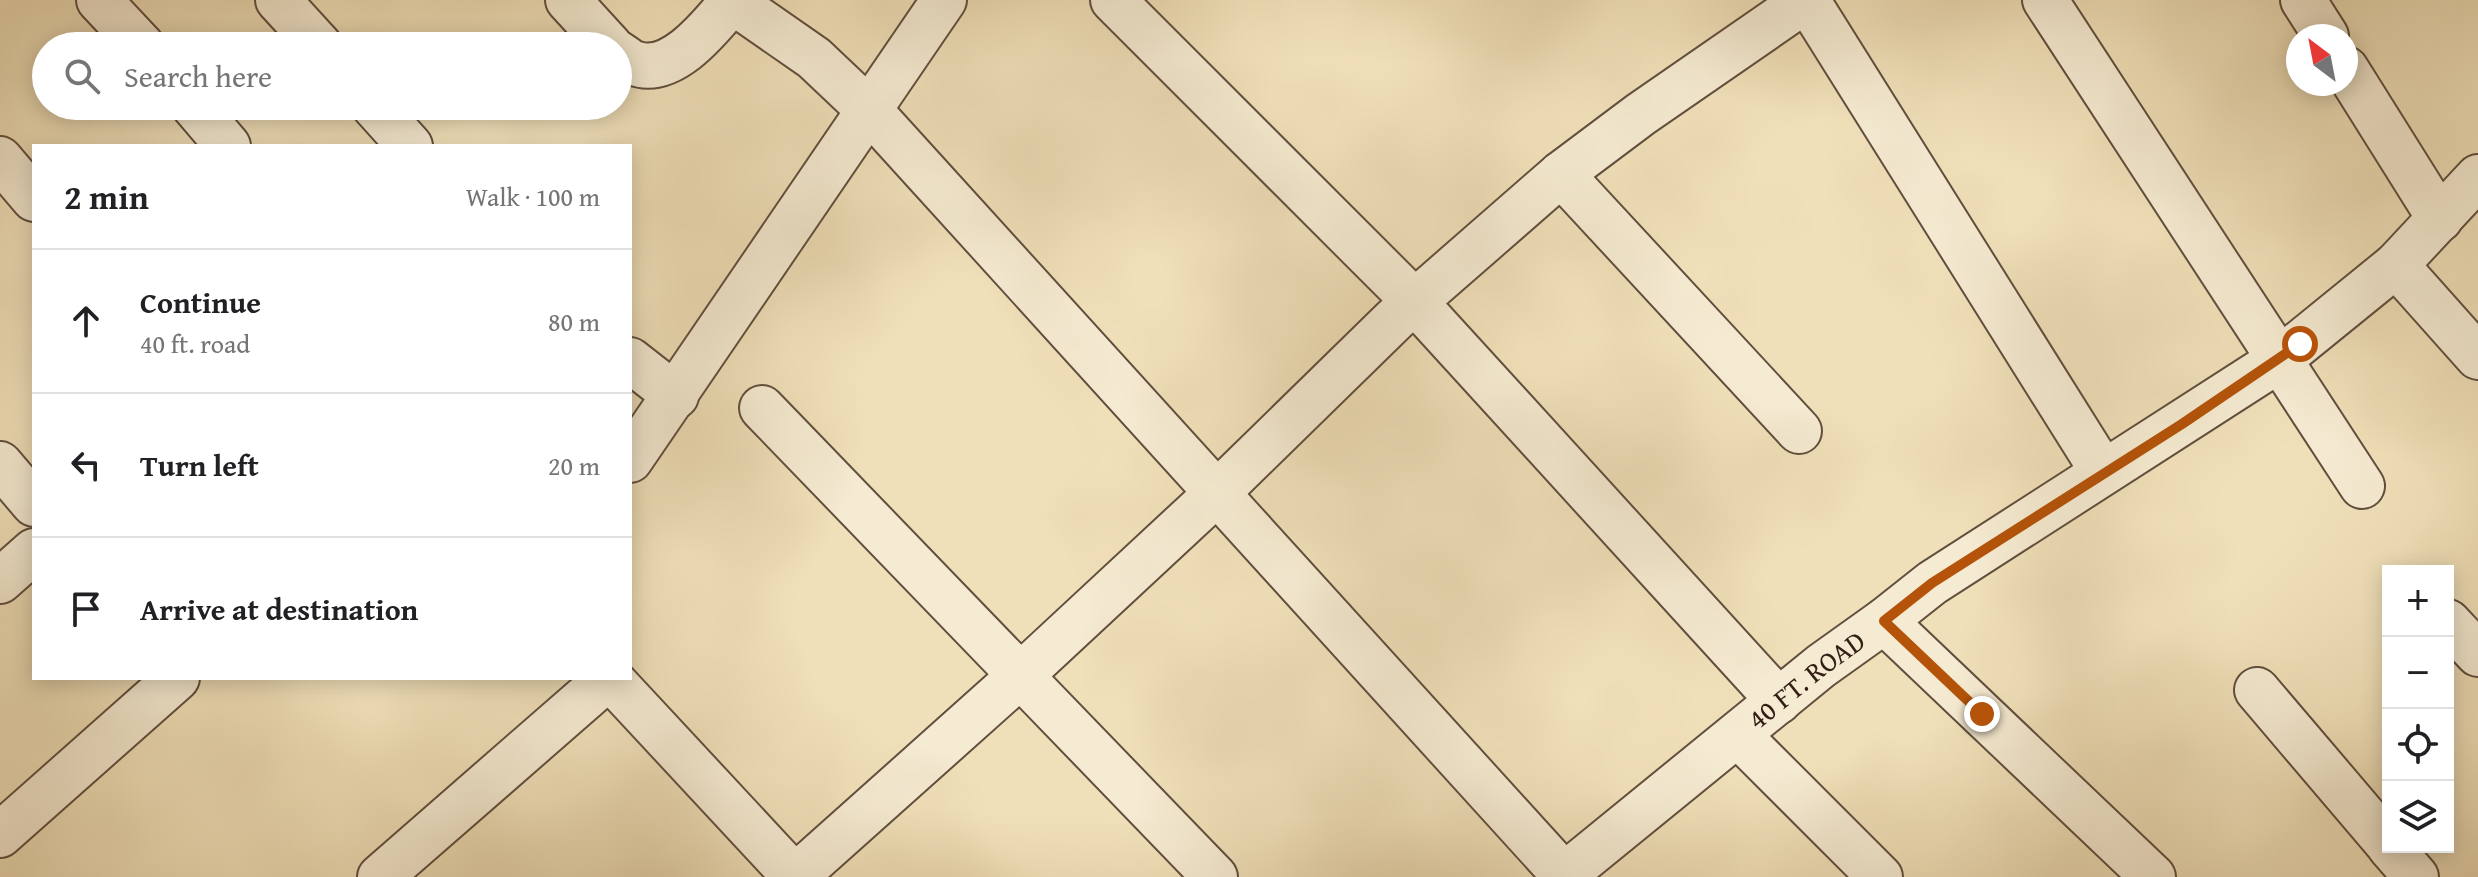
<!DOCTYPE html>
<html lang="en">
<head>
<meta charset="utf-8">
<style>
	body { margin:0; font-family:"Gentium Book Plus",serif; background:#f6f6f6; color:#202124 }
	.controls { position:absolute; right:24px; bottom:24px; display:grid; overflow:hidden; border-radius:0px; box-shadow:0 4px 20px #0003 }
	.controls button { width:72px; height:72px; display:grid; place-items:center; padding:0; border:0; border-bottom:2px solid #e0e0e0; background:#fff; color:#202124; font:40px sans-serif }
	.compass { position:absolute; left:2286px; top:24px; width:72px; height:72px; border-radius:50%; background:#fff; box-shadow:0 4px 20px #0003; rotate:328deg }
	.stop { position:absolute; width:24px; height:24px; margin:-18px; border:6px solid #b45309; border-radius:50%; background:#fff }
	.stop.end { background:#b45309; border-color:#fff; box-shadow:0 2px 8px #0008 }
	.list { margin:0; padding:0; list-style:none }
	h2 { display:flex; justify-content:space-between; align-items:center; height:104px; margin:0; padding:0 32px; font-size:34px }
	h2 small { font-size:26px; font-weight:400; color:#757577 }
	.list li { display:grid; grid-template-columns:52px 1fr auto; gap:24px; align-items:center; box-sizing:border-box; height:144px; padding:0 32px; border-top:2px solid #e0e0e0 }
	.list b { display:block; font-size:30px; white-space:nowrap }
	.list p { margin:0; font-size:26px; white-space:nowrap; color:#757577 }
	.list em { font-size:26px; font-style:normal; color:#757577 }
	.icon { flex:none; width:44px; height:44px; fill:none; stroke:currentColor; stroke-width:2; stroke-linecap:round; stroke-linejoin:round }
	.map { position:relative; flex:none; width:2478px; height:877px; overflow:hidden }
	.search { position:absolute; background:#fff; box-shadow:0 4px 20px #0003; left:32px; top:32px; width:600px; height:88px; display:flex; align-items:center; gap:20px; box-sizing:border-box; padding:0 28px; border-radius:44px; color:#757577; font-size:30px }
	.panel { position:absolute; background:#fff; box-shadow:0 4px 20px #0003; left:32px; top:144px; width:600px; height:536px; border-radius:0px }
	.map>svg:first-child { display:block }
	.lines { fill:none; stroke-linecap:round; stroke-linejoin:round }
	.minor-casing { stroke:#624e3e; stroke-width:48 }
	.minor { stroke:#f5ebd2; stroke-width:44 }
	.route { stroke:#b45309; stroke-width:10 }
	.labels { text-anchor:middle; stroke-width:6; stroke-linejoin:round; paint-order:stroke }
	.street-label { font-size:28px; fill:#321e15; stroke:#f5ebd2 }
</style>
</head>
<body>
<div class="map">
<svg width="2478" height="877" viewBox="0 0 2478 877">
	<rect width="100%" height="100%" fill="#f0e0b9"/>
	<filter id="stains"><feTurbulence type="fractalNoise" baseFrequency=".0025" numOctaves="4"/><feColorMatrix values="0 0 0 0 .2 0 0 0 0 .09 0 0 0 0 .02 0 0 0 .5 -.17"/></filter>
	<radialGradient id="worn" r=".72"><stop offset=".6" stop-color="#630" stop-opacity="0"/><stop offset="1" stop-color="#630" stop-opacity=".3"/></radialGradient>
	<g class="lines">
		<defs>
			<g id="minor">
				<polyline points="99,0 142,46"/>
				<polyline points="278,0 320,46"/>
				<polyline points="568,0 610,46"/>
				<polyline points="1113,0 1415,302 1779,701"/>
				<polyline points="1807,0 2103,472"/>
				<polyline points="2045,0 2362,486"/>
				<polyline points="2303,0 2326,36"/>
				<polyline points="732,1 814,58 870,111 1564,875"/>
				<path d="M618 53C623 56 628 61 634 63 672 78 712 25 733 0"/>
				<polyline points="2346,69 2440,219"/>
				<polyline points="194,106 228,146"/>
				<polyline points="374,106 410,146"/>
				<polyline points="0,159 34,199"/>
				<polyline points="1561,174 1799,431"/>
				<polyline points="2396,265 2478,357"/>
				<polyline points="630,360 676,396"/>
				<polyline points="762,408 1215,877"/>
				<polyline points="630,460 944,0"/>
				<polyline points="0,464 34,504"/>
				<polyline points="0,581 34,551"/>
				<polyline points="1884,621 2153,877"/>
				<polyline points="2448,622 2478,654"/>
				<polyline points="610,678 795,877"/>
				<polyline points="2257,690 2388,844"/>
				<polyline points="1738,735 1880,877"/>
				<polyline points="0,835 177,678"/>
				<polyline points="2390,847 2416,877"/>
				<polyline points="380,877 608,678"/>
				<polyline points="795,877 1021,675 1218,492 1395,319 1561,174 1641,114 1806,0"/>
				<path id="s1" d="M1562 877 1821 666 1884 621 1932 583 2279 360 2396 265 2478 177"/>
			</g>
		</defs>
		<use href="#minor" class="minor-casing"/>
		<use href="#minor" class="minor"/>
	</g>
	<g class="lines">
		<polyline class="route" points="1982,714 1884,621 1932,583 2182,424 2300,344"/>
	</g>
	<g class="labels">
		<g class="street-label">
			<text dy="10" stroke="none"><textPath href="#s1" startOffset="314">40 FT. ROAD</textPath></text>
		</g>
	</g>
	<rect width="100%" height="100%" filter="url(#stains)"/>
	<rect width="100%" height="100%" fill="url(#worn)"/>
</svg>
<div class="controls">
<button>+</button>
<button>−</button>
<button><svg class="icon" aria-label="locate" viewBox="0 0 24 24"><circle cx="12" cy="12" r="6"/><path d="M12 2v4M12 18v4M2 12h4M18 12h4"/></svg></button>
<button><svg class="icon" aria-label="layers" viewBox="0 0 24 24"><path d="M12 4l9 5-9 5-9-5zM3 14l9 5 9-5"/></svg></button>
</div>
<svg class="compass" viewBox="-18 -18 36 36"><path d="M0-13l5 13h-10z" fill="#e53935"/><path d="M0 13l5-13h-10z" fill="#757577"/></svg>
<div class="stop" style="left:2300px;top:344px"></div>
<div class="stop end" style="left:1982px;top:714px"></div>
<div class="search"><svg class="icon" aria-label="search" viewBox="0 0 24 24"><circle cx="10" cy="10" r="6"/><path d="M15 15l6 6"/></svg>Search here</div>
<section class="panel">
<h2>2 min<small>Walk · 100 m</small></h2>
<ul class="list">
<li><svg class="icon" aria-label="ahead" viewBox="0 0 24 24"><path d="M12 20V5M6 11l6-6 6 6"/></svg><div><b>Continue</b><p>40 ft. road</p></div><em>80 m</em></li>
<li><svg class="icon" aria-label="left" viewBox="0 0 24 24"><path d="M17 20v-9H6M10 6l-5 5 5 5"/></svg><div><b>Turn left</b></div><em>20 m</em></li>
<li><svg class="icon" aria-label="arrive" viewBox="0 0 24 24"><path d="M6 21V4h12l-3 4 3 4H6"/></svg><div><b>Arrive at destination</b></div></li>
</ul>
</section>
</div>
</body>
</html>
